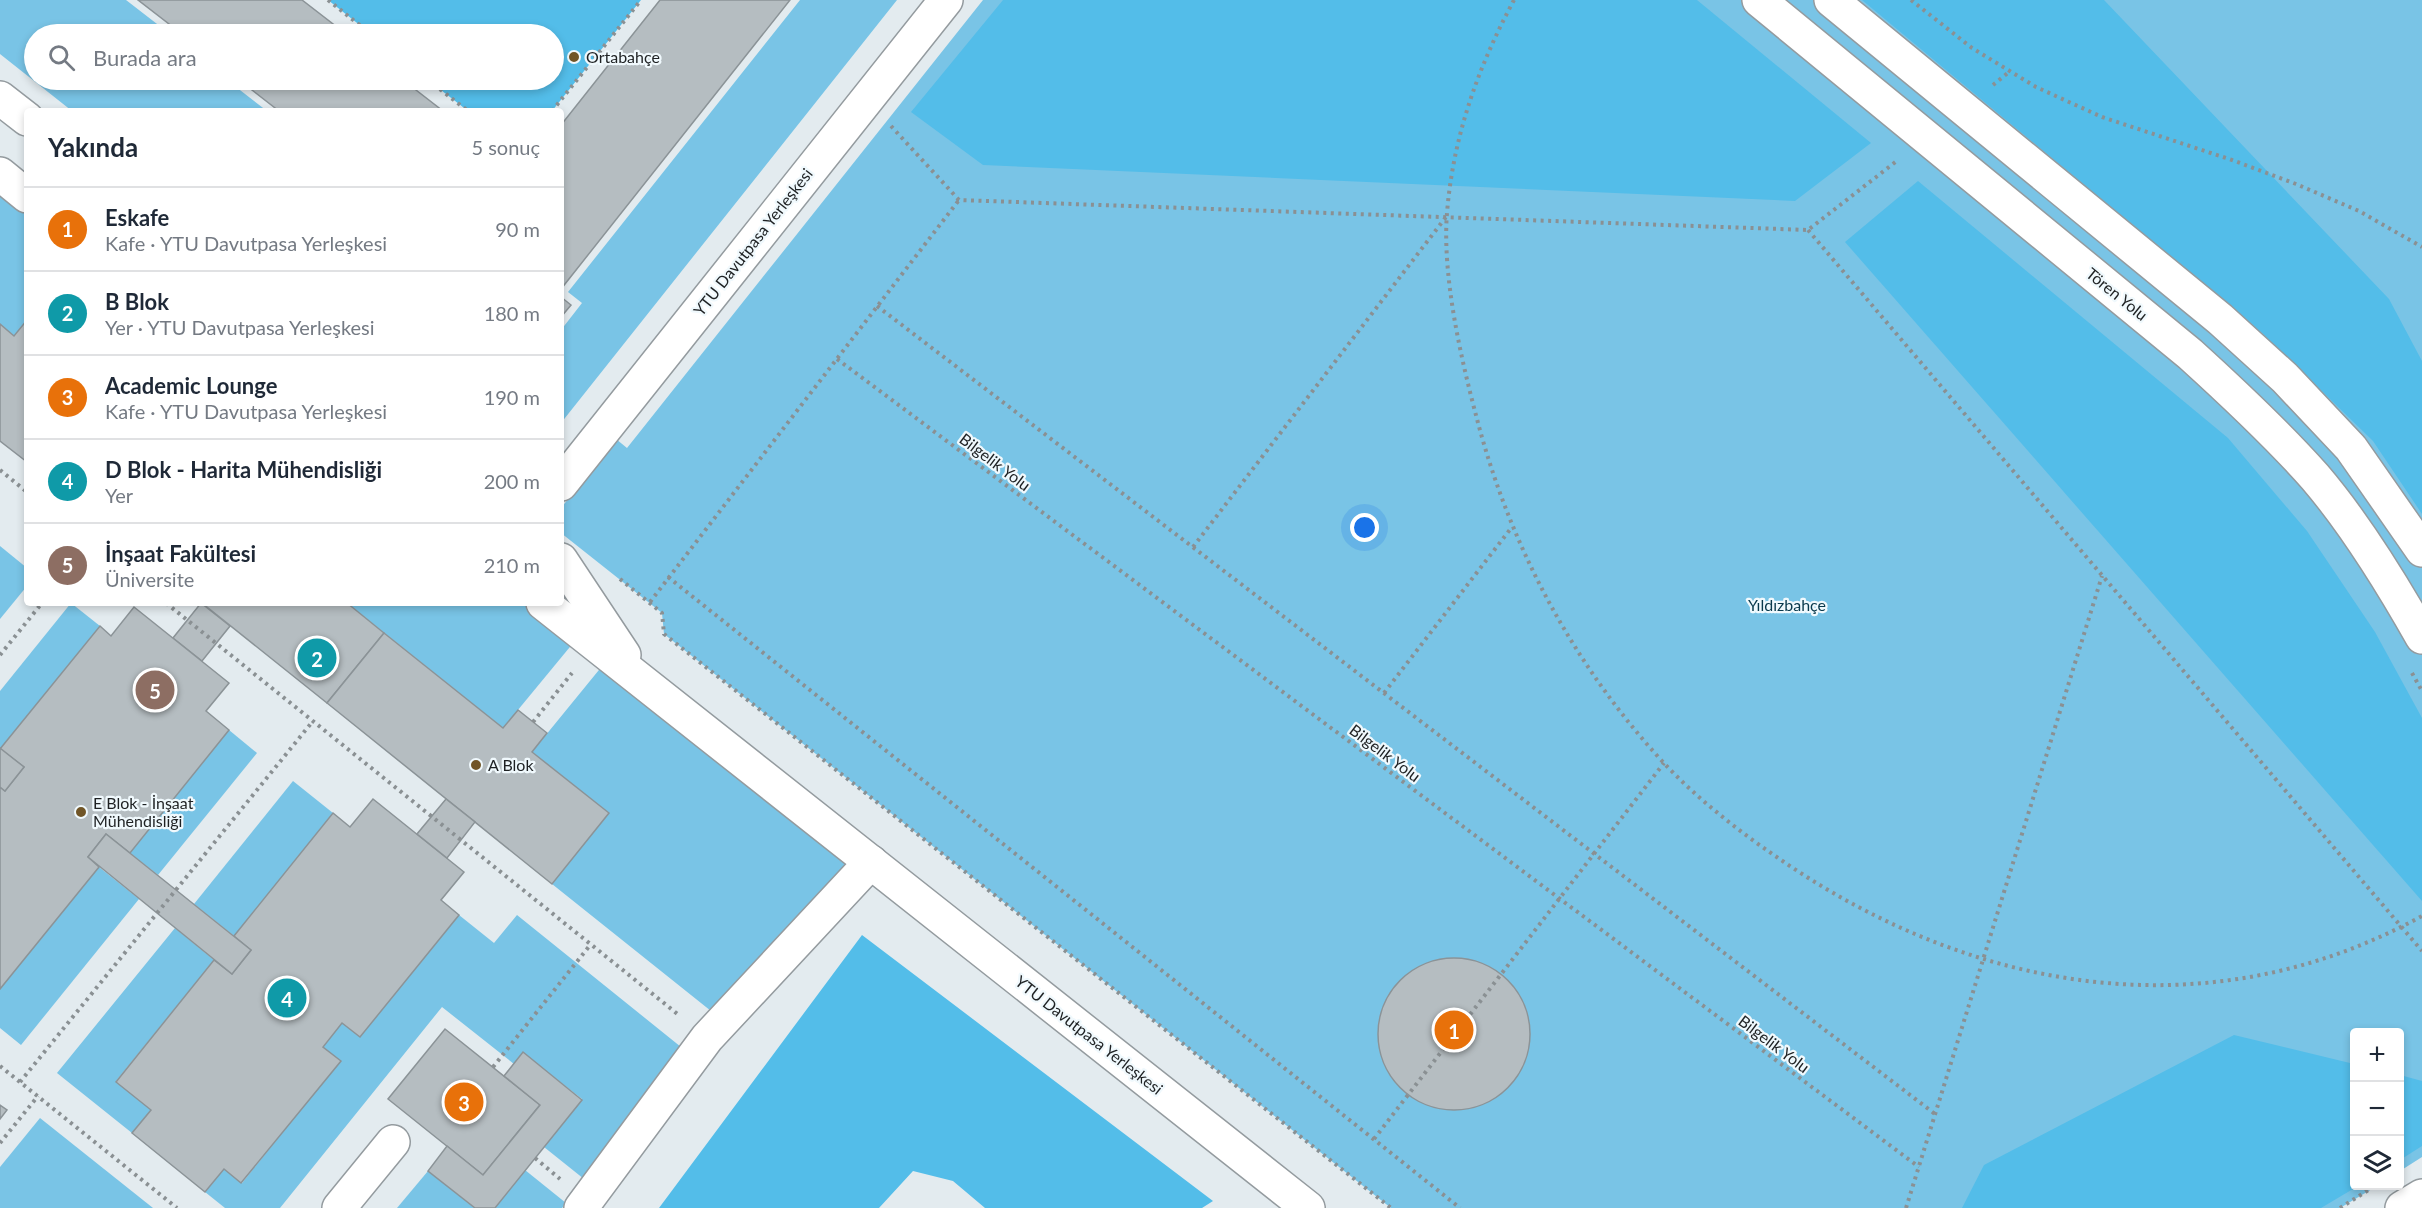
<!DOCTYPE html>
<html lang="tr">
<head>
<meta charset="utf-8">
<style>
	body { margin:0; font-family:Lato,sans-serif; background:#f6f6f7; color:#1f2937 }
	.controls { position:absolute; right:18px; bottom:18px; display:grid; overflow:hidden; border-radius:6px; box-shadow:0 3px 9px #0003 }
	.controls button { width:54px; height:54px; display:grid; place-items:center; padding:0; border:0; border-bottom:2px solid #e0e1e3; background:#fff; color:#1f2937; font:30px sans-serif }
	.you { position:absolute; left:1365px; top:528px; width:21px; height:21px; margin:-15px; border:4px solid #fff; border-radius:50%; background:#1a73e8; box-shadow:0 0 0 9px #1a73e833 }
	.badge { display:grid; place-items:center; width:39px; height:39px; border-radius:50%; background:#705527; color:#fff; font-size:20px; font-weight:700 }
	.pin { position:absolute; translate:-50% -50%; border:3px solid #fff; box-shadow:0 2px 6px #0006 }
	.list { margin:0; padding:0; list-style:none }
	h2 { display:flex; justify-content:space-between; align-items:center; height:78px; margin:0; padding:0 24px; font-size:26px }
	h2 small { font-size:20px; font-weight:400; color:#747a83 }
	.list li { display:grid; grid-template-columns:39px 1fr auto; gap:18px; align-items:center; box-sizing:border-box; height:84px; padding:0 24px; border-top:2px solid #e0e1e3 }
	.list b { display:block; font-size:22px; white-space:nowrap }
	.list p { margin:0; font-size:20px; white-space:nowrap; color:#747a83 }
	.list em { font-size:20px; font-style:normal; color:#747a83 }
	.icon { flex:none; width:33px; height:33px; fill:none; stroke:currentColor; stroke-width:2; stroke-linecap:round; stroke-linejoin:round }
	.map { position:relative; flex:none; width:2422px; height:1208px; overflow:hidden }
	.search { position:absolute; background:#fff; box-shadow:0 3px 9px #0003; left:24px; top:24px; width:540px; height:66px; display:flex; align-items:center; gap:15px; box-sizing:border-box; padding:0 21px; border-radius:33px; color:#747a83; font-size:22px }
	.panel { position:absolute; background:#fff; box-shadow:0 3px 9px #0003; left:24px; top:108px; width:540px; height:498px; border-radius:6px }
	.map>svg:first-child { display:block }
	.green { fill:#79c4e6 }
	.forest { fill:#53bde9 }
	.building { fill:#b5bdc1; stroke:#8b9397; stroke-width:1.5 }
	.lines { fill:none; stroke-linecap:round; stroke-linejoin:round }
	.minor-casing { stroke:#949b9f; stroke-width:36 }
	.path { stroke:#8a9093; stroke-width:4; stroke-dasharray:3 4.5; stroke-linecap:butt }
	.minor { stroke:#fff; stroke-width:33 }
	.poi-dot { fill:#705527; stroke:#f0f9fd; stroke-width:2 }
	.labels { text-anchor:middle; stroke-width:4.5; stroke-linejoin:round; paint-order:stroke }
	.poi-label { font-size:16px; fill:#1e2123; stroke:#f0f9fd; text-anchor:start }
	.street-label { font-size:16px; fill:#1e2123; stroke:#f0f9fd }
	.park-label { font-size:16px; fill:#09394c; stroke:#f0f9fd }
</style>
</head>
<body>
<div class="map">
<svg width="2422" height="1208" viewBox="0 0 2422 1208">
	<rect width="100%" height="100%" fill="#e3ebef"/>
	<g class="green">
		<polygon points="0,0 126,0 170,34 34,34 34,80 227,80 267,111 72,111 0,54"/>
		<polygon points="800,0 897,0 561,423 561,330 582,303 568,292"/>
		<polygon points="983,0 2422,0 2422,1157 2400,1171 2400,1032 2354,1032 2354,1186 2377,1186 2340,1208 1391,1208 664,634 662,613 561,533 561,508 616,439 627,448"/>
		<polygon points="0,189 27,210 27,320 14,336 0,324"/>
		<polygon points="0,546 27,568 27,586 0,619"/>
		<polygon points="71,603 100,626 0,749 0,691"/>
		<polygon points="347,603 524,603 574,642 503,728"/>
		<polygon points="603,665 851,861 711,1011 552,884 609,813 532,752"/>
		<polygon points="229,730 257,753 158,875 130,853"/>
		<polygon points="293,781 333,813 234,936 194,904"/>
		<polygon points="99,867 139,899 21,1045 0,1028 0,989"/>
		<polygon points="459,915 494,943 517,915 681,1047 584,1179 544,1147 582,1099 523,1053 514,1064 442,1007 280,1208 225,1208 205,1192 224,1169 242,1183 340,1061 323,1047 342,1023 360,1037"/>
		<polygon points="175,928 214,960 116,1081 151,1110 132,1133 57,1073"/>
		<polygon points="40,1118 153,1208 0,1208 0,1167"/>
		<polygon points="525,1170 566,1203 562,1208 495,1208"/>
		<polygon points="428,1171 475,1208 397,1208"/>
	</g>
	<g class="forest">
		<polygon points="328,0 641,0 552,111 468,111 428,80 554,80 554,34 371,34"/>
		<polygon points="1003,0 1697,0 1871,143 1795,201 983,165 911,112"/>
		<polygon points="1862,0 2104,0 2389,299 2422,361 2422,514 2373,441 2262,333"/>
		<polygon points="1918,181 2228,438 2307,531 2375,632 2422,718 2422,901 1845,242"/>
		<polygon points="862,935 1213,1201 1202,1208 985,1208 953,1181 913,1171 879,1208 659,1208"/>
		<polygon points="2234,1035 2354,1064 2354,1186 2358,1186 2321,1208 1962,1208 1984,1165"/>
		<polygon points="2400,1075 2422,1081 2422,1146 2400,1160"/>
	</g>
	<g class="building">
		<polygon points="138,0 302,0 346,34 182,34"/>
		<polygon points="660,0 790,0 561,289 561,125"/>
		<polygon points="239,80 403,80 443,111 279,111"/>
		<polygon points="561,297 571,305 561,317"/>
		<polygon points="27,320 27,462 0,441 0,324 14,336"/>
		<polygon points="201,603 230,626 202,661 173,638"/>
		<polygon points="202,603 347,603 384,633 327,703"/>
		<polygon points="134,607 229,683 206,711 229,730 130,853 106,834 88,857 99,867 0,989 0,787 5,791 24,767 0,749 100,626 111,636"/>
		<polygon points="384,633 503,728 518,710 547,733 532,752 609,813 552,884 327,703"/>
		<polygon points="0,748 24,767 5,791 0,787"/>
		<polygon points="373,799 464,872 441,900 459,915 360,1037 342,1023 323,1047 341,1061 241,1183 224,1169 205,1192 132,1133 151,1110 116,1082 214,960 232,974 251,950 234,936 333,813 350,827"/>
		<polygon points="446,799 475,822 447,858 417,834"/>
		<polygon points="106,834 251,950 232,974 88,857"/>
		<circle cx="1454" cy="1034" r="76"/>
		<polygon points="445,1029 540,1105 483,1175 388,1099"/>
		<polygon points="523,1052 582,1100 495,1208 475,1208 428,1171 447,1146 483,1175 540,1105 504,1076"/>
		<polygon points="0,1105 7,1110 0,1119"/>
	</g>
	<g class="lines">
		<defs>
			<g id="minor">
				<path d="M1759 0 2190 354C2233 393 2276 433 2315 477 2356 525 2391 582 2422 637"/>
				<polyline points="1831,0 2220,319 2285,378 2351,448 2422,550"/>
				<polyline points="0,98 27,119"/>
				<polyline points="0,174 27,196"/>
				<polyline points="561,484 946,0"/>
				<polyline points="561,560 624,655"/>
				<polyline points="543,603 1308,1208"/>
				<polyline points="339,1208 393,1142"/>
				<polyline points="581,1208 707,1038 871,862"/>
				<polyline points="2402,1208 2422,1196"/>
			</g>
		</defs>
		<use href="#minor" class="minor-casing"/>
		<g class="path">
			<polyline points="328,0 371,34"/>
			<path d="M1514 0C1478 67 1453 137 1447 213 1442 276 1461 359 1477 419 1510 546 1573 664 1662 761 1697 799 1741 833 1784 862 1978 994 2210 1032 2422 916"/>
			<polyline points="1911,0 1972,48 2036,87 2102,117 2232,160 2296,184 2359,211 2422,247"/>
			<polyline points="428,80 468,111"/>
			<polyline points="1993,85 2009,72"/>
			<polyline points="552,111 641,0"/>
			<polyline points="891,126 959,200 1808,230 1898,160"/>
			<polyline points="1808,230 2422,951"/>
			<polyline points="877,306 1935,1114"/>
			<polyline points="837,359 1919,1167"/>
			<polyline points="0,470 27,492"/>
			<polyline points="1193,547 1446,217"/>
			<polyline points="668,577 1460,1208"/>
			<polyline points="620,579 662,613 664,634 1391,1208"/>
			<polyline points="650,602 959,200"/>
			<polyline points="166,603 680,1016"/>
			<polyline points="0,655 42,603"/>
			<polyline points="2412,673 2422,691"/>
			<polyline points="1384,693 1512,527"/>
			<polyline points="533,722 572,673"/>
			<polyline points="0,1066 177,1208"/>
			<polyline points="493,1067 591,944"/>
			<polyline points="20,1082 313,721"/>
			<polyline points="1374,1139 1664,763"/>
			<polyline points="0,1143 38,1096"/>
			<polyline points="535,1158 560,1179"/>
			<polyline points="1906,1208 2102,576"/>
			<polyline points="2340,1208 2370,1189"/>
		</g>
		<use href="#minor" class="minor"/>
	</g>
	<g class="poi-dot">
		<circle cx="574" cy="57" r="6"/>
		<circle cx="476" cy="765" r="6"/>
		<circle cx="81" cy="812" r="6"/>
	</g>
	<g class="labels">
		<g class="poi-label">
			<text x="586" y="63">Ortabahçe</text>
			<text x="488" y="771">A Blok</text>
			<text x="93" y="809">E Blok - İnşaat<tspan x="93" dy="18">Mühendisliği</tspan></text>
		</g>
		<g class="street-label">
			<text transform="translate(753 242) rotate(-52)" y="6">YTU Davutpasa Yerleşkesi</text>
			<text transform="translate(2117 294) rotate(39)" y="6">Tören Yolu</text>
			<text transform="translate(995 462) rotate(37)" y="6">Bilgelik Yolu</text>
			<text transform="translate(1385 753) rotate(37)" y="6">Bilgelik Yolu</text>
			<text transform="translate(1089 1035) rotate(38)" y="6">YTU Davutpasa Yerleşkesi</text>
			<text transform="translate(1774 1044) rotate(37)" y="6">Bilgelik Yolu</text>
		</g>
		<g class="park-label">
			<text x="1787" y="611">Yıldızbahçe</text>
		</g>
	</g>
</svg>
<div class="controls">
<button>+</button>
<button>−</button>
<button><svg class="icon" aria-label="layers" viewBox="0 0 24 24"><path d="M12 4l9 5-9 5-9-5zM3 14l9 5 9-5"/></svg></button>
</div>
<div class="you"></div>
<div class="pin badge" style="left:1454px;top:1030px;background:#e8710a">1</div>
<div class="pin badge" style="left:317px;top:658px;background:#0f9aa8">2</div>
<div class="pin badge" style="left:464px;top:1102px;background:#e8710a">3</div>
<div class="pin badge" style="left:287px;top:998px;background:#0f9aa8">4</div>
<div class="pin badge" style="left:155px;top:690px;background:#8d6e63">5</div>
<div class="search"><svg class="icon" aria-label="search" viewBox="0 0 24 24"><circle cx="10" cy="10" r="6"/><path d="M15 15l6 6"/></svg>Burada ara</div>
<section class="panel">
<h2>Yakında<small>5 sonuç</small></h2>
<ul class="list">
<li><span class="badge" style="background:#e8710a">1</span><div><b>Eskafe</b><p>Kafe · YTU Davutpasa Yerleşkesi</p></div><em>90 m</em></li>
<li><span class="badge" style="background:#0f9aa8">2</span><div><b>B Blok</b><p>Yer · YTU Davutpasa Yerleşkesi</p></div><em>180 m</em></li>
<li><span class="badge" style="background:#e8710a">3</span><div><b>Academic Lounge</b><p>Kafe · YTU Davutpasa Yerleşkesi</p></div><em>190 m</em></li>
<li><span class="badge" style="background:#0f9aa8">4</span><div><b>D Blok - Harita Mühendisliği</b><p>Yer</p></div><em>200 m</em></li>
<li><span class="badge" style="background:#8d6e63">5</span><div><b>İnşaat Fakültesi</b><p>Üniversite</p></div><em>210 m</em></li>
</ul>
</section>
</div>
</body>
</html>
